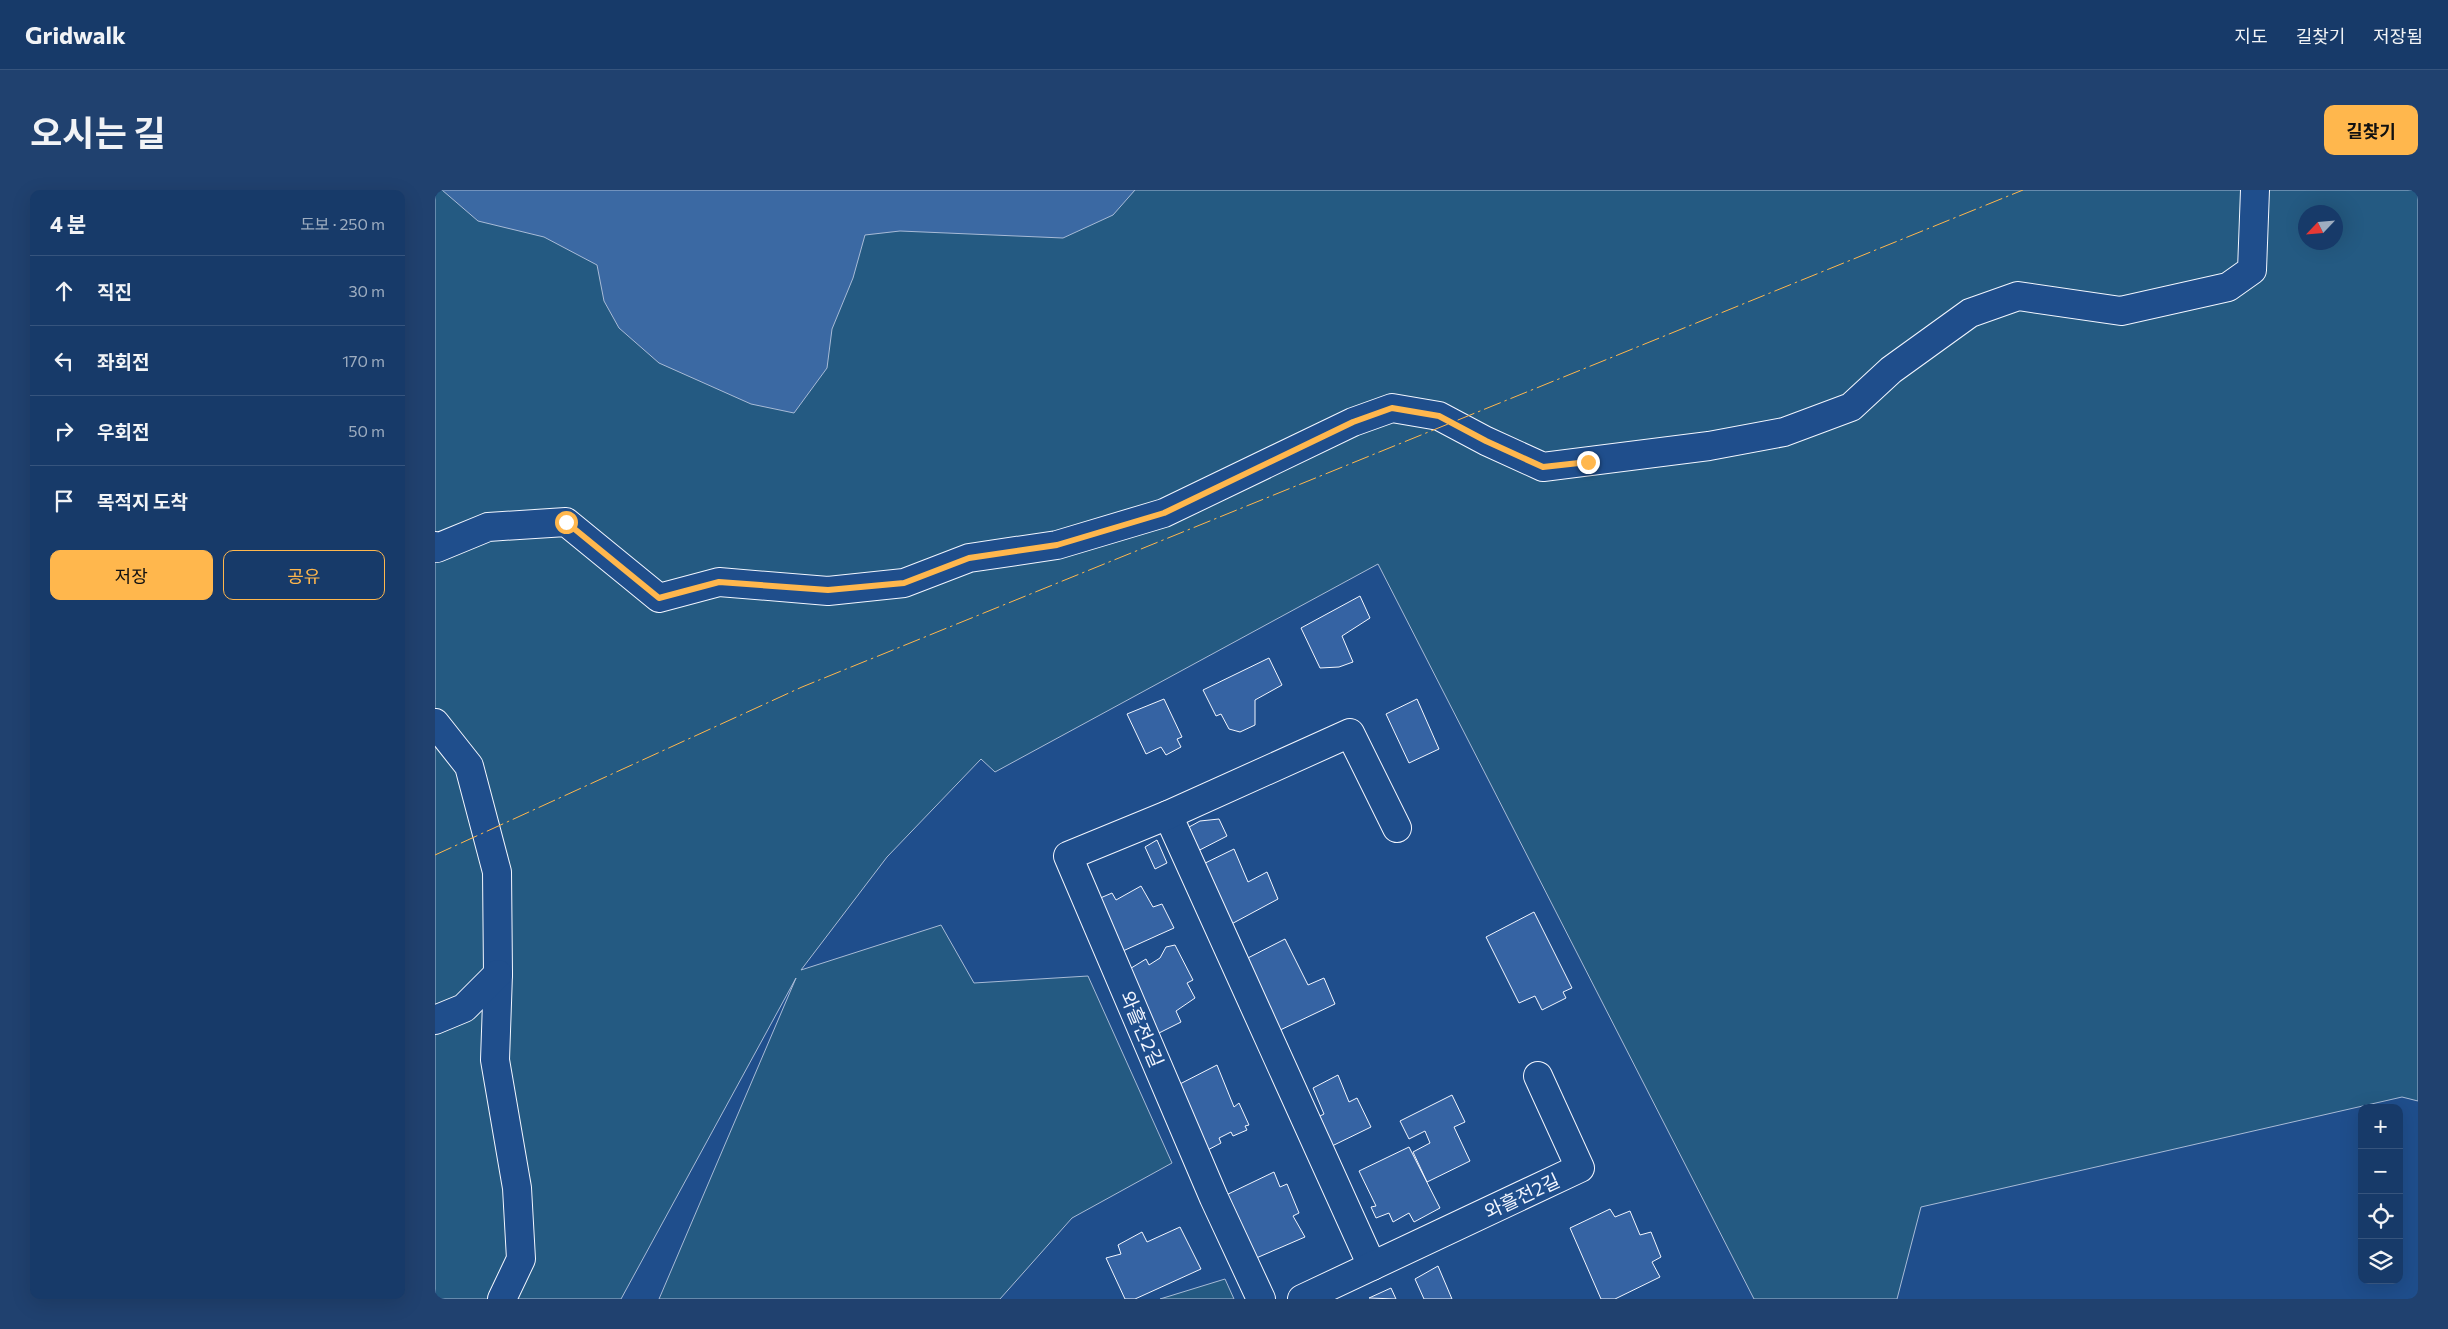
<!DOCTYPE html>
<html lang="ko">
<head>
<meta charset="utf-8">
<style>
	body { margin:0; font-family:Commissioner,"Noto Sans KR",sans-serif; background:#20416f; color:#f1f3f6 }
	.controls { position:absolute; right:15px; bottom:15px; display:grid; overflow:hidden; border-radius:10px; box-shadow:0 5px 20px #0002 }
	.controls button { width:45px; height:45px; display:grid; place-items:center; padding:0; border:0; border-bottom:1px solid #36547d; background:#173a69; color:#f1f3f6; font:25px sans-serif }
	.compass { position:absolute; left:1863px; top:15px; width:45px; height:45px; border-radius:50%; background:#173a69; box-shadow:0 5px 20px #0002; rotate:244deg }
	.stop { position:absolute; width:15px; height:15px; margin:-11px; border:4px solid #ffb74d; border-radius:50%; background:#fff }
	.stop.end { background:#ffb74d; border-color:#fff; box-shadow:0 1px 5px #0008 }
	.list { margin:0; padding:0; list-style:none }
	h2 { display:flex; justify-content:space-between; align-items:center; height:65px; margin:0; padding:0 20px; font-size:21px }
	h2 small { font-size:16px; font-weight:400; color:#9eadc0 }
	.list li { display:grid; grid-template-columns:32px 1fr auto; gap:15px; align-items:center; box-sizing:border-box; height:70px; padding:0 20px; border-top:1px solid #36547d }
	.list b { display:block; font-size:19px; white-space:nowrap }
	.list em { font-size:16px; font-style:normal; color:#9eadc0 }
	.actions { display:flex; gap:10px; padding:15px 20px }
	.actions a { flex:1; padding:11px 0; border:1px solid #ffb74d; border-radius:10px; text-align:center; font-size:18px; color:#ffb74d }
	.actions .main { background:#ffb74d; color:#111 }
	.icon { flex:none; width:28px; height:28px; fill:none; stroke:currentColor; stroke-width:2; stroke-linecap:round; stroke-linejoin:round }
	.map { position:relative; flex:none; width:1983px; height:1109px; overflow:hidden; border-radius:10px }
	header { display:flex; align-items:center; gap:30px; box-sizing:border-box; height:70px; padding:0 25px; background:#173a69; border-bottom:1px solid #36547d }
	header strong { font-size:24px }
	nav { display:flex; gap:28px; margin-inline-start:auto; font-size:18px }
	.intro { display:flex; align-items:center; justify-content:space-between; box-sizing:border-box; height:120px; padding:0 30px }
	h1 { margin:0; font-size:35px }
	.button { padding:12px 22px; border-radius:10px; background:#ffb74d; color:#111; font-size:18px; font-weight:700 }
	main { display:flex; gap:30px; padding:0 30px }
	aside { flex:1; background:#173a69; border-radius:10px; box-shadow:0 5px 20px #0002 }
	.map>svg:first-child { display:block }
	.green { fill:#245a82; stroke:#a8bbd7; fill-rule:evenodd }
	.water { fill:#3b69a3; stroke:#a8bbd7 }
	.building { fill:#3563a3; stroke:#f2f6ff }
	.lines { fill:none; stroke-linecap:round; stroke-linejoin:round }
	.minor-casing { stroke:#f2f6ff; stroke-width:30 }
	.minor { stroke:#1f4e8c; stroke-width:28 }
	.power { stroke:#ffb74d; stroke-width:1; stroke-dasharray:18 4 2.5 4; stroke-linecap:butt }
	.route { stroke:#ffb74d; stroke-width:6 }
	.labels { text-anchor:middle; stroke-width:4; stroke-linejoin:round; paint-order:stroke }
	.street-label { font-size:19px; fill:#f2f6ff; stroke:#1f4e8c }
</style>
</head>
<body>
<header>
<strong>Gridwalk</strong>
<nav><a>지도</a><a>길찾기</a><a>저장됨</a></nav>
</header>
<div class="intro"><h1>오시는 길</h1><a class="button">길찾기</a></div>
<main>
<aside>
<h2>4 분<small>도보 · 250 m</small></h2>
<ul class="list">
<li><svg class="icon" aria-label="ahead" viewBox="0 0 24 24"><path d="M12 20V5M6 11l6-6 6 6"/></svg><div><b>직진</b></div><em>30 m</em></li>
<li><svg class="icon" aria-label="left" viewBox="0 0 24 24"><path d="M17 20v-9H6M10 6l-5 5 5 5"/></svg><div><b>좌회전</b></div><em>170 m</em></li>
<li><svg class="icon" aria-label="right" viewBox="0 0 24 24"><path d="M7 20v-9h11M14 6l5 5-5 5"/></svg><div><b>우회전</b></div><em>50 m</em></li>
<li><svg class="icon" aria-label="arrive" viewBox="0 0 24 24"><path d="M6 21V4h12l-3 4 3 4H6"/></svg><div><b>목적지 도착</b></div></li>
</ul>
<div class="actions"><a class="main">저장</a><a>공유</a></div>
</aside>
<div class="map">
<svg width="1983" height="1109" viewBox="0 0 1983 1109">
	<rect width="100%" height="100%" fill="#1f4e8c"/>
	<g class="green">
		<path d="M0 0H1983V911L1967 907 1486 1017 1462 1109H1319L943 374 560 582 546 569 452 667 366 780 506 735 539 793 653 786 737 973 637 1028 565 1109H224L361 788 186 1109H0ZM1870 22H1900V52H1870Z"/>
		<polygon points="790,1089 799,1109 725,1109"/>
	</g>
	<polygon class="water" points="7,0 700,0 678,25 628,48 465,41 430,45 418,88 397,139 392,178 359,223 316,214 224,173 184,138 169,111 162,75 109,47 43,31"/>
	<g class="building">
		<polygon points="925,406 935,428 907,446 918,472 904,477 885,478 866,438"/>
		<polygon points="834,468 847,495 820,510 820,535 805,542 794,539 786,524 781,526 768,500"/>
		<polygon points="729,509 747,547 742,549 746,557 731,565 726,557 711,564 692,524"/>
		<polygon points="982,509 1004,559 974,573 951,524"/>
		<polygon points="784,629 792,646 755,665 745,642 765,631"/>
		<polygon points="722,650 732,673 720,679 710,657"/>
		<polygon points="799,659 813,692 832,682 843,709 789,738 760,678"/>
		<polygon points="706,696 718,717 727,714 739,738 679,765 656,712 677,703 681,710"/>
		<polygon points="1099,722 1137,798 1128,802 1131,808 1107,820 1100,806 1084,813 1051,747"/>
		<polygon points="850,749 873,795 889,788 900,814 841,842 807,771"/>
		<polygon points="740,755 758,790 752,793 760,808 741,821 746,832 718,846 688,783 711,769 714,775 725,768 731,757"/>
		<polygon points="782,875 799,917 804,913 814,935 810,936 812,940 798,946 796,942 784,948 786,953 769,962 739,897"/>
		<polygon points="903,885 914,912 922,908 936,937 897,956 883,927 889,924 878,898"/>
		<polygon points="1017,905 1030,932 1019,937 1035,971 992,992 978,962 995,953 990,941 974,949 965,931"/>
		<polygon points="974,957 1005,1018 979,1032 974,1023 958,1032 954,1023 941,1028 936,1017 941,1016 924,981"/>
		<polygon points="839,982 845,997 852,994 864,1023 858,1026 870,1047 819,1069 789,1006"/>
		<polygon points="1175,1019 1180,1027 1195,1021 1205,1045 1216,1042 1226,1067 1217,1072 1225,1087 1180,1109 1166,1109 1135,1038"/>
		<polygon points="745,1037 766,1079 700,1109 690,1109 671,1068 686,1064 683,1055 707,1042 712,1052"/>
		<polygon points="1003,1076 1017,1109 989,1109 980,1089"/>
		<polygon points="956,1098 961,1109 934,1108"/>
	</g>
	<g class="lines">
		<defs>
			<g id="minor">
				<polyline points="0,356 2,358 53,337 131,332 224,408 284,392 393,401 469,393 534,368 622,355 729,323 918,232 957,218 1004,226 1051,251 1108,277 1274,256 1349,242 1416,217 1456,180 1535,123 1583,106 1686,121 1793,97 1817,80 1820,0"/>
				<polyline points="0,533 34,576 62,682 63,784 60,870 82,998 86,1069 67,1109"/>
				<polyline points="733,625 937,1076"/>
				<polyline points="0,830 29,818 63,784"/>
				<polyline points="826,1109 779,1008 633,666 733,625 915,543 962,638"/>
				<polyline points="867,1109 1145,978 1103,886"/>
			</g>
		</defs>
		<use href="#minor" class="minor-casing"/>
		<use href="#minor" class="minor"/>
		<polyline class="power" points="0,665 367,497 1588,0"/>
	</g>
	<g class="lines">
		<polyline class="route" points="131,332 224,408 284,392 393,400 469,393 534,368 622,355 729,323 918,232 957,218 1004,226 1051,251 1108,277 1153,272"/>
	</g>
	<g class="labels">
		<g class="street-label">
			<text transform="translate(707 839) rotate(67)" y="7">와흘전2길</text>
			<text transform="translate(1087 1006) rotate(-25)" y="7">와흘전2길</text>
		</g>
	</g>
</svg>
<div class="controls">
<button>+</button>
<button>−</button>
<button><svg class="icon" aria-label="locate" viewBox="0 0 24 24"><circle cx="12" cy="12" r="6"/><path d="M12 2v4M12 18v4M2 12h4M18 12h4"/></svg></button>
<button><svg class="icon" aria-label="layers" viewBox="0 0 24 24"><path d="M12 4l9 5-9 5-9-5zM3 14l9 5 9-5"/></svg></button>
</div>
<svg class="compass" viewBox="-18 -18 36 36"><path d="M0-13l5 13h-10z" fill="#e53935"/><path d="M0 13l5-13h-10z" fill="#9eadc0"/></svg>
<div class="stop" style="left:131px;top:332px"></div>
<div class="stop end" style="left:1153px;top:272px"></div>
</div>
</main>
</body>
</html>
